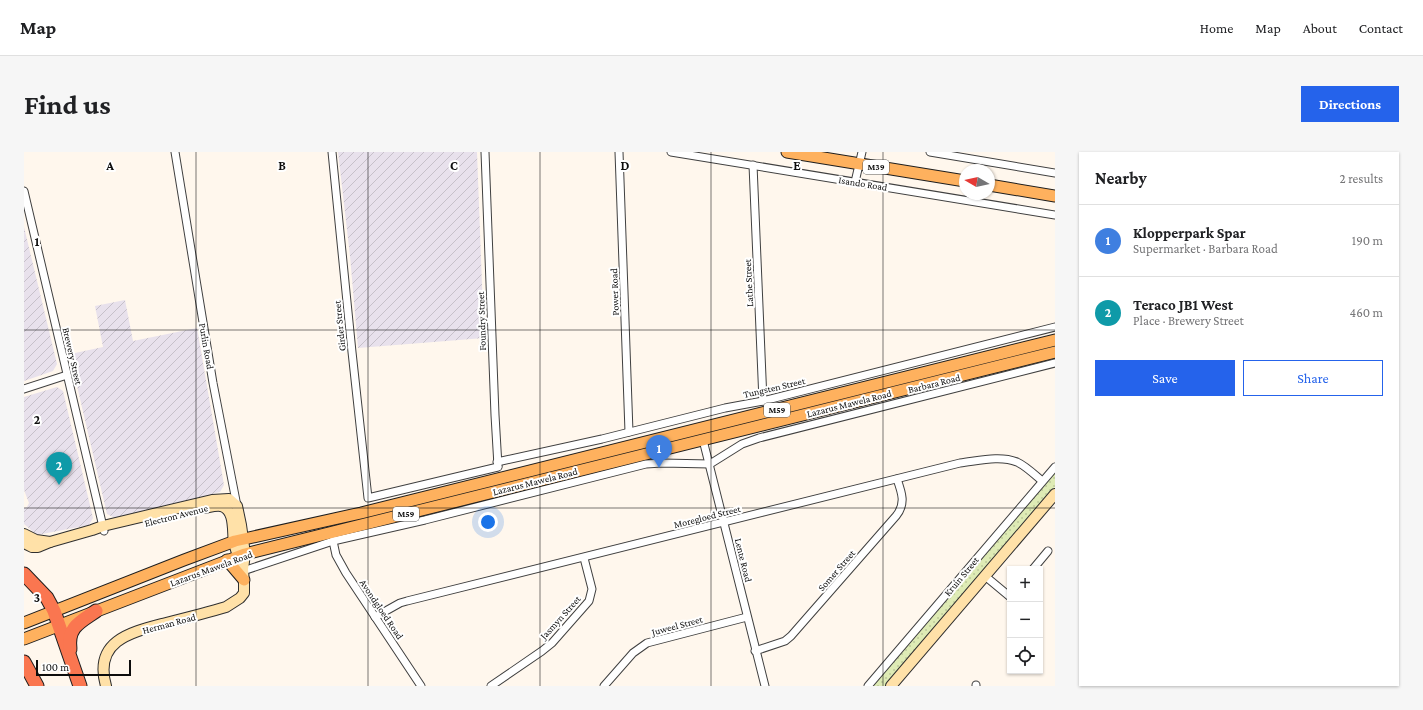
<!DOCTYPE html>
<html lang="en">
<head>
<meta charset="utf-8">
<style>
	body { margin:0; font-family:"Crimson Pro",serif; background:#f6f6f6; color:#202124 }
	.controls { position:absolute; right:12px; bottom:12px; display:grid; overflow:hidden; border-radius:0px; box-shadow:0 1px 3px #0004 }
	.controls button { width:36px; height:36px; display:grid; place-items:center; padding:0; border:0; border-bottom:1px solid #e0e0e0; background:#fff; color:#202124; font:20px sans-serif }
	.compass { position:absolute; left:935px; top:12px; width:36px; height:36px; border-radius:50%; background:#fff; box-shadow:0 1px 3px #0004; rotate:279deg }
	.scale { position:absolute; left:12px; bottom:10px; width:95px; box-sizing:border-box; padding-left:4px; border:2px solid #0d0d0d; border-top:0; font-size:11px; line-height:14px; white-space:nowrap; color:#0d0d0d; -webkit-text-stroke:3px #fff; paint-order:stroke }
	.you { position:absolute; left:464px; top:370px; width:14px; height:14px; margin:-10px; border:3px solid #fff; border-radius:50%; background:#1a73e8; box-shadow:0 0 0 6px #1a73e833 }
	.badge { display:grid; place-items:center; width:26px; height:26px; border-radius:50%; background:#2563eb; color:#fff; font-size:13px; font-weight:700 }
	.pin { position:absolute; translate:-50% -33px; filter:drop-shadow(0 1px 2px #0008) }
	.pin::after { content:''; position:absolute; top:21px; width:14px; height:12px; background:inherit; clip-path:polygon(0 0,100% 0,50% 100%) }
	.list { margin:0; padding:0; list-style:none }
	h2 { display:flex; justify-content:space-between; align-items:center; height:52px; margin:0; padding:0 16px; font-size:17px }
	h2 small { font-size:13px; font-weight:400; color:#757577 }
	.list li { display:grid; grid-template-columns:26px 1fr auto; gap:12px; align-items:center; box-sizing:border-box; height:72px; padding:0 16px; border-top:1px solid #e0e0e0 }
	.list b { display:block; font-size:15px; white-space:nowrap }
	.list p { margin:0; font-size:13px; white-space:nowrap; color:#757577 }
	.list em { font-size:13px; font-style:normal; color:#757577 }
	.actions { display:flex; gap:8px; padding:12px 16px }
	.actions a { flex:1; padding:9px 0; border:1px solid #2563eb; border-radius:0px; text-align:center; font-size:14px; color:#2563eb }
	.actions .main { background:#2563eb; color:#fff }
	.icon { flex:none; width:22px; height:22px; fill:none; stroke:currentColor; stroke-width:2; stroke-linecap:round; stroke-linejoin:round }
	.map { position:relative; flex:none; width:1031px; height:534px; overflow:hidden; border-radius:0px }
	header { display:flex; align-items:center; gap:24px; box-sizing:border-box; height:56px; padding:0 20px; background:#fff; border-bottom:1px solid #e0e0e0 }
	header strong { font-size:19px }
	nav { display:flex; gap:22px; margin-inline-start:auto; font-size:14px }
	.intro { display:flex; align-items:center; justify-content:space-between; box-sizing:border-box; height:96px; padding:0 24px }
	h1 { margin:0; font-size:28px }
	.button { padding:10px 18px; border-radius:0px; background:#2563eb; color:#fff; font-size:14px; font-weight:700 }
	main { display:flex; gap:24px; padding:0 24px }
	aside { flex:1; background:#fff; border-radius:0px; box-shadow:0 1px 3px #0004 }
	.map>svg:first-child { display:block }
	.industrial { fill:url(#industrial-furrows) }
	.grass { fill:url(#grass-dots) }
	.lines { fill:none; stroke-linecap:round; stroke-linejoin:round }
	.street-casing { stroke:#404040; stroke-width:9 }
	.secondary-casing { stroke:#2f2f2f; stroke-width:12 }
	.primary-casing { stroke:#1e1e1e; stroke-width:13 }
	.highway-casing { stroke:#1e1e1e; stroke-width:15 }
	.street { stroke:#fff; stroke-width:7 }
	.secondary { stroke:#ffe1a8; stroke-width:10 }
	.primary { stroke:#feb15e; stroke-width:11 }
	.highway { stroke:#fa7650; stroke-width:13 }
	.grid { fill:none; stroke:#0d0d0d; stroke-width:1; stroke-opacity:0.55 }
	.labels { text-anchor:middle; stroke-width:4; stroke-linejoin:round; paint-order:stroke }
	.shield { fill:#fff; stroke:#565656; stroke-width:1 }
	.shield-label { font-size:9px; font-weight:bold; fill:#0d0d0d }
	.street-label { font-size:10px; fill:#0d0d0d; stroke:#fff }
	.grid-label { font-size:13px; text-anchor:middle; font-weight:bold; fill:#0d0d0d; stroke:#fff; stroke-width:4; stroke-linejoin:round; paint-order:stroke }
</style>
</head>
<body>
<header>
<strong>Map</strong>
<nav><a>Home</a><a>Map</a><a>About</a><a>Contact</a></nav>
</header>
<div class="intro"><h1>Find us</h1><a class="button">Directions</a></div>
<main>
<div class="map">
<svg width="1031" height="534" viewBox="0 0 1031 534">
	<defs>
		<pattern id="industrial-furrows" width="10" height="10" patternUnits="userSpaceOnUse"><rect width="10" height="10" fill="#e8e1ec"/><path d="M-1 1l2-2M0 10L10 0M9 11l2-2" fill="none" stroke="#c6c0c9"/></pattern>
		<pattern id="grass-dots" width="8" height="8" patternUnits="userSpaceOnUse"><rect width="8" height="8" fill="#deebb5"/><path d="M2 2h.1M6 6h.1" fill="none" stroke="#bdc89a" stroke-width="1.8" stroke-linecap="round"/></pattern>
	</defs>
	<rect width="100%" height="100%" fill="#fff7ed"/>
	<g class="industrial">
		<polygon points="314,0 453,0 460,186 334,196 326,104"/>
		<polygon points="0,75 33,212 29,219 0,229"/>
		<polygon points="101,148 109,189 173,176 200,333 196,340 91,366 83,362 46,204 51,201 79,195 71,154"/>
		<polygon points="33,235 39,239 69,366 65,373 13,383 0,372 0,356 3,355 5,351 0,338 0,245"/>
	</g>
	<polygon class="grass" points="1031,321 1031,335 861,534 848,534"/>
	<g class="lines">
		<defs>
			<g id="street">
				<polyline points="151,0 189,231 213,354"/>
				<polyline points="308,0 328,200 344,346 474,315"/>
				<polyline points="461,0 471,263 474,314"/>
				<polyline points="595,0 605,280"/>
				<polyline points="647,0 1031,63"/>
				<polyline points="906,0 1031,21"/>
				<polyline points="729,13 739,249"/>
				<polyline points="831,30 838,0"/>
				<polyline points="0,39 80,379"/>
				<polyline points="0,237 43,223"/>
				<polyline points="679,288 741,534"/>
				<polyline points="473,310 578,287 701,256 739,249 1031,175"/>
				<polyline points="309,389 312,403 322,421 397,534"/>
				<polyline points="1009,417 1024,399"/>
				<polyline points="219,419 309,389 401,368 622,312 638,311 686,312 718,292 735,286 1031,211"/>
				<polyline points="961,424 985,444 986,443"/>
				<path d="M351 465 376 451 383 449 936 311C954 309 976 303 993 310 1002 314 1011 323 1018 329"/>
				<path d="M731 499 761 489 767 484 872 364C882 352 878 341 873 327"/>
				<polyline points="467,534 518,499 528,491 565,449 568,437 560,406"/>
				<polyline points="580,534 609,501 623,491 723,465"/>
				<polyline points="844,534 1031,315"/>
				<polyline points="952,534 952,533"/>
			</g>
			<g id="secondary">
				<path d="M181 356C186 355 192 353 197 354 212 358 208 380 210 391 212 398 214 405 217 412"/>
				<polyline points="0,382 12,388 26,390"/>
				<path d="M0 391 8 395H14L26 390 68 378 79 374 188 348 205 347 213 354 217 373 221 402 219 417 220 432V441L216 446 202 455C182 461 162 466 142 471 108 480 69 488 82 534"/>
				<polyline points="867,534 1031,342"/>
			</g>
			<g id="primary">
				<polyline points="763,0 941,29"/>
				<polyline points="965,33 1031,44"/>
				<polyline points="203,408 220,428"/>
				<polyline points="0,471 160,408 211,389 337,361 1031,188"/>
				<polyline points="0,487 221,402 1031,200"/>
			</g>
			<g id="highway">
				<polyline points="0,422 23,446 30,459 56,534"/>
				<path d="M46 497C43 475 56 470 72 459"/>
				<polyline points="0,510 13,534"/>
			</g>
		</defs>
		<use href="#street" class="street-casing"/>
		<use href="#secondary" class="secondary-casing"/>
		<use href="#primary" class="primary-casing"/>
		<use href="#highway" class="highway-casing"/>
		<use href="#street" class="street"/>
		<use href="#secondary" class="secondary"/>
		<use href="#primary" class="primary"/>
		<use href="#highway" class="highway"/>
	</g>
	<path class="grid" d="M172 0V534M344 0V534M516 0V534M687 0V534M859 0V534M0 178H1031M0 356H1031"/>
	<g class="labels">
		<g class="shield">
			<rect x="839" y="8" width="26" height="14" rx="3"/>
			<rect x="740" y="251" width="26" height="14" rx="3"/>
			<rect x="369" y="355" width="26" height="14" rx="3"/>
		</g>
		<g class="shield-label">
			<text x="852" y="18">M39</text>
			<text x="753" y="261">M59</text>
			<text x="382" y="365">M59</text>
		</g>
		<g class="street-label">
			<text transform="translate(839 31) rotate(9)" y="4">Isando Road</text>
			<text transform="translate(724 131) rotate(-93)" y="4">Lathe Street</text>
			<text transform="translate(590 140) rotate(-92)" y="4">Power Road</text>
			<text transform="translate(457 169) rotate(-92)" y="4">Foundry Street</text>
			<text transform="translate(315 174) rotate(-96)" y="4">Girder Street</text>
			<text transform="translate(183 194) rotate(80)" y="4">Purlin Road</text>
			<text transform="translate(49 204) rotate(77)" y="4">Brewery Street</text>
			<text transform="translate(910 231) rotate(-14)" y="4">Barbara Road</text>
			<text transform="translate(750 235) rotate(-13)" y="4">Tungsten Street</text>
			<text transform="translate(825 251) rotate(-14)" y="4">Lazarus Mawela Road</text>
			<text transform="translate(511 329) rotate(-14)" y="4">Lazarus Mawela Road</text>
			<text transform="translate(152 363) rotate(-14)" y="4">Electron Avenue</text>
			<text transform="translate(683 364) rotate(-14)" y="4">Moregloed Street</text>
			<text transform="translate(720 408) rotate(76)" y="4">Lente Road</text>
			<text transform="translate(187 416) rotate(-20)" y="4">Lazarus Mawela Road</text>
			<text transform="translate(812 418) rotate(-49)" y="4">Somer Street</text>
			<text transform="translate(937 424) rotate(-50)" y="4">Kruin Street</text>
			<text transform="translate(358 457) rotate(56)" y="4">Avondgloed Road</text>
			<text transform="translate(536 465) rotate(-48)" y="4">Jasmyn Street</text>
			<text transform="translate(145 471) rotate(-15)" y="4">Herman Road</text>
			<text transform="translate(653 473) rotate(-15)" y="4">Juweel Street</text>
		</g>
	</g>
	<g class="grid-label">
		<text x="86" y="18">A</text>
		<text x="258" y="18">B</text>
		<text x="430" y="18">C</text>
		<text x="601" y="18">D</text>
		<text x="773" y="18">E</text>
		<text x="13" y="94">1</text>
		<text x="13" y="272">2</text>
		<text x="13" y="450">3</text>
	</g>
</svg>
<div class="controls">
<button>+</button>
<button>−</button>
<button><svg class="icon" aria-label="locate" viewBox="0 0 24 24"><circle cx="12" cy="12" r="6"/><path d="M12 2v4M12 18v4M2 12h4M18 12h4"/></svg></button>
</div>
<svg class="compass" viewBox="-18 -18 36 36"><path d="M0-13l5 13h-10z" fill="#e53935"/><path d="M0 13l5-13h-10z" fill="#757577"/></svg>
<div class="scale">100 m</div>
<div class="you"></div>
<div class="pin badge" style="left:635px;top:316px;background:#3f7fe0">1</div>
<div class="pin badge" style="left:35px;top:333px;background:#0f9aa8">2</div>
</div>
<aside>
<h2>Nearby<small>2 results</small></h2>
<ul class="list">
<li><span class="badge" style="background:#3f7fe0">1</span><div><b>Klopperpark Spar</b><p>Supermarket · Barbara Road</p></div><em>190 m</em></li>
<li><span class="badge" style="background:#0f9aa8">2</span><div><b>Teraco JB1 West</b><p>Place · Brewery Street</p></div><em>460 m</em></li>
</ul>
<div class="actions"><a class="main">Save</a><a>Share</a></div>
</aside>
</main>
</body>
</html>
